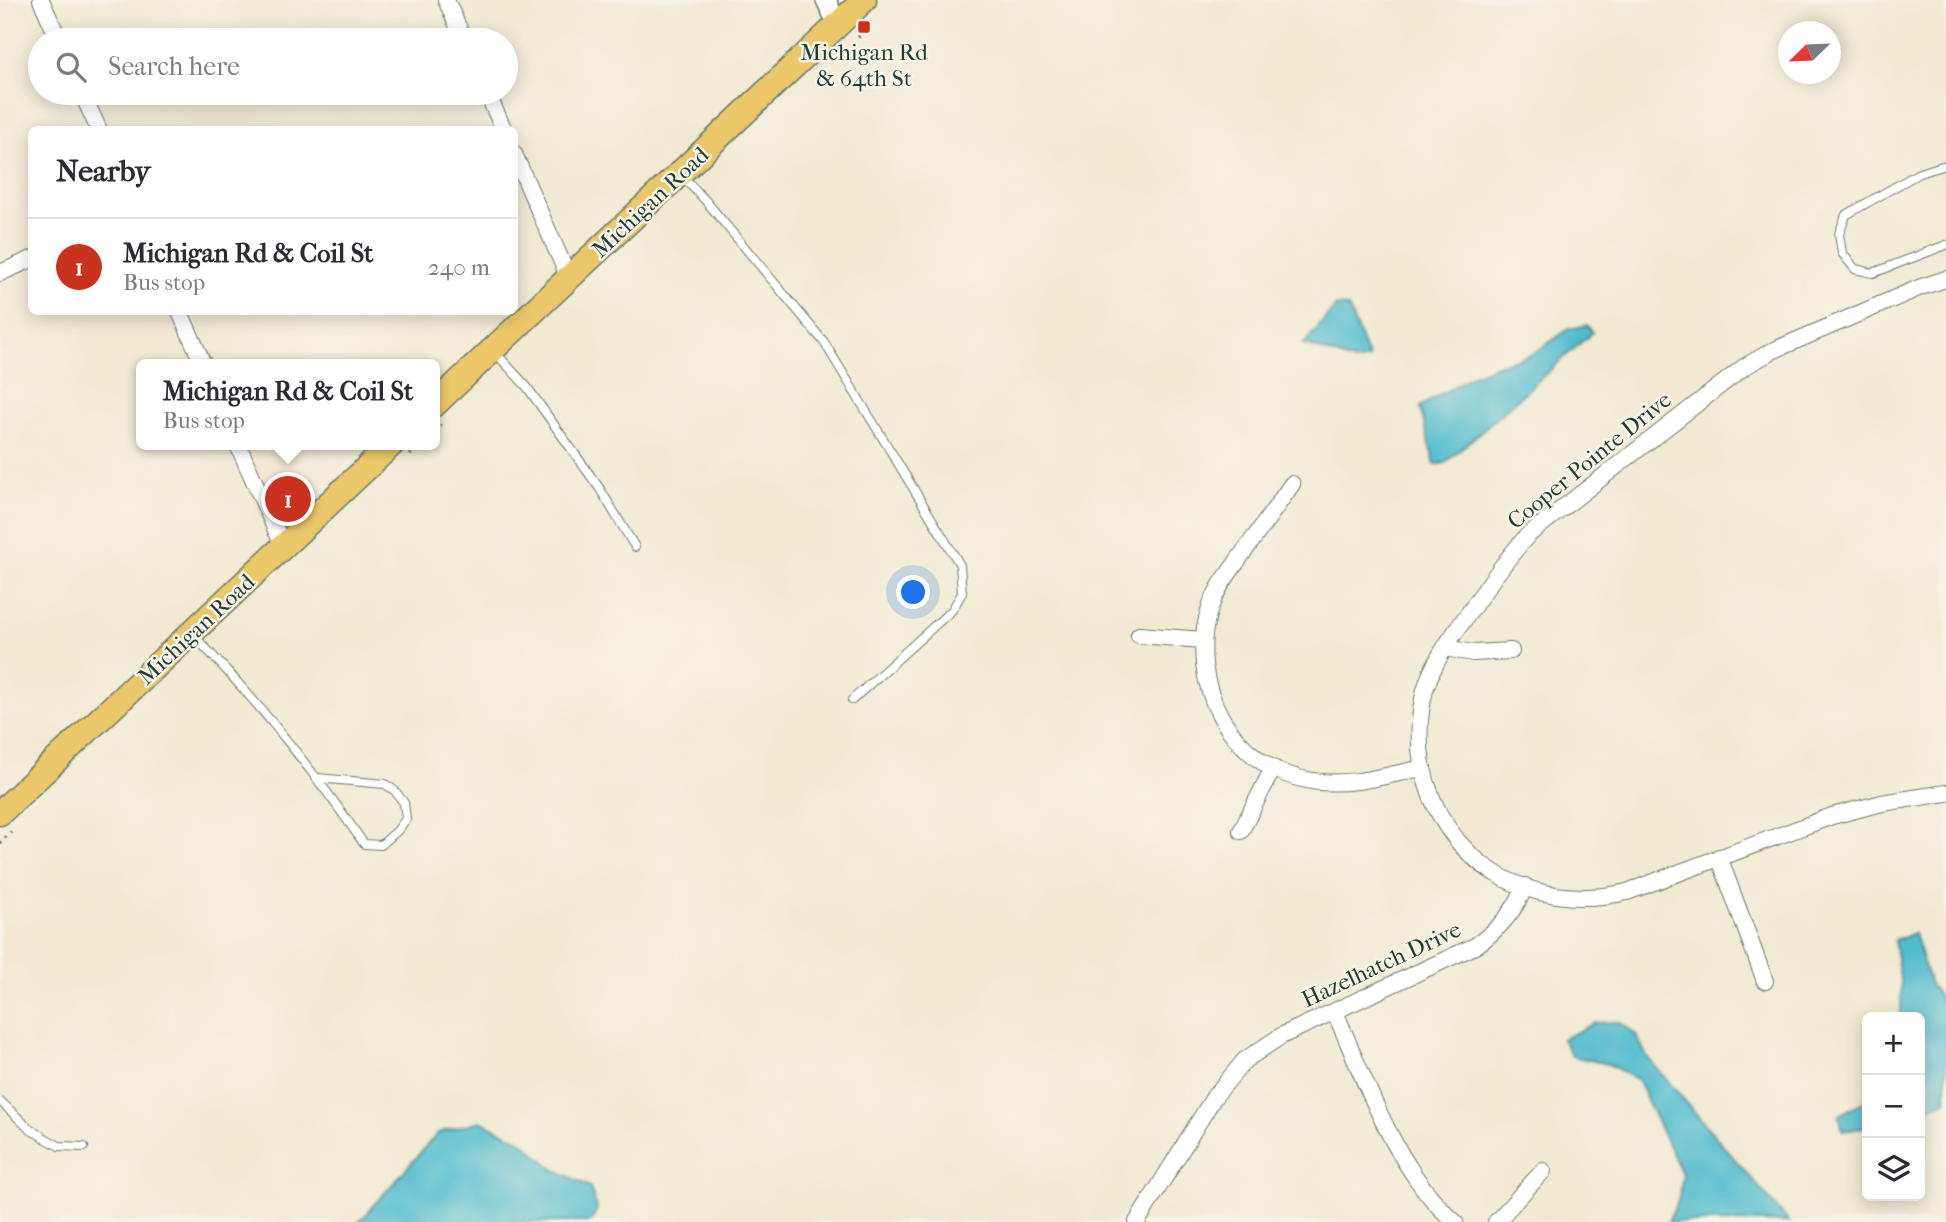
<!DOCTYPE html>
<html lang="en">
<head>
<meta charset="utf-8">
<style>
	body { margin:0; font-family:"IM FELL French Canon",serif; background:#f7f7f7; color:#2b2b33 }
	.controls { position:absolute; right:21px; bottom:21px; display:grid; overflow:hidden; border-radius:10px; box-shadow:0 4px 18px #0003 }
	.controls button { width:63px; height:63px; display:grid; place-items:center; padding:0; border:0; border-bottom:2px solid #e1e1e2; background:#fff; color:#2b2b33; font:35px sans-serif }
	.compass { position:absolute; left:1778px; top:21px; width:63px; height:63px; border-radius:50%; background:#fff; box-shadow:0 4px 18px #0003; rotate:247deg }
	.you { position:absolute; left:914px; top:593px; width:24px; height:24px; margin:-18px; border:5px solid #fff; border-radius:50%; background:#1a73e8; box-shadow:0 0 0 10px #1a73e833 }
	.badge { display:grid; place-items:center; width:46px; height:46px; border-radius:50%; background:#c8321e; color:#fff; font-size:23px; font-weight:700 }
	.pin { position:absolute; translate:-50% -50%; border:4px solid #fff; box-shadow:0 2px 7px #0006 }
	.popup { position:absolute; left:136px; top:359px; width:304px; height:91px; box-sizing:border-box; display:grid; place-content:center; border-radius:10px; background:#fff; filter:drop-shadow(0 2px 5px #0005); font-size:23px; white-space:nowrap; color:#7c7c81 }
	.popup b { font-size:26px; color:#2b2b33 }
	.popup::after { content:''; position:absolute; left:50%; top:100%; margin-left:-14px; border:14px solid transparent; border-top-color:#fff }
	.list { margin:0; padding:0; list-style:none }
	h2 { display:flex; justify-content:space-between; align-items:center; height:91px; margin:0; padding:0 28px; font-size:30px }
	h2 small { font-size:23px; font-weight:400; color:#7c7c81 }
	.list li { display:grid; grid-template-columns:46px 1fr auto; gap:21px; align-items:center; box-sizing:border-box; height:98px; padding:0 28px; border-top:2px solid #e1e1e2 }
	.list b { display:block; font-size:26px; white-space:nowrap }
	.list p { margin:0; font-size:23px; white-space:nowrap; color:#7c7c81 }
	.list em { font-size:23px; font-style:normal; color:#7c7c81 }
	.icon { flex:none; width:38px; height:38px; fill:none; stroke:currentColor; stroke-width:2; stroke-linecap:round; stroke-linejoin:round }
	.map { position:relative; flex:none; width:1946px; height:1222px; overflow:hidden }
	.search { position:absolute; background:#fff; box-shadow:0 4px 18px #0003; left:28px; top:28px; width:490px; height:77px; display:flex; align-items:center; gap:18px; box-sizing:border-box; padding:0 24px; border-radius:38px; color:#7c7c81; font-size:26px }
	.panel { position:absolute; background:#fff; box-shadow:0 4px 18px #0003; left:28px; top:126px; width:490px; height:189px; border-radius:10px }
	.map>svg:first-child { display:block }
	.water { fill:#51bccd; stroke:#387c80; stroke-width:2 }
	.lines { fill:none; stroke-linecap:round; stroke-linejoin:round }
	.service-casing { stroke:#68796b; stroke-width:10 }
	.minor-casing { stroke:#68796b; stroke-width:18 }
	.tertiary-casing { stroke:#68796b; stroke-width:22 }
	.primary-casing { stroke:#68796b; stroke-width:27 }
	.path { stroke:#68796b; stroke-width:3.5; stroke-dasharray:2 5; stroke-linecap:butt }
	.service { stroke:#fff; stroke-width:8 }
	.minor { stroke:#fff; stroke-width:16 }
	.tertiary { stroke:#fff; stroke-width:19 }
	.primary { stroke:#eac769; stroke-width:24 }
	.poi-dot { fill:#c8321e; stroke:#f7f3e8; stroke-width:2.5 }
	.labels { text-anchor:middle; stroke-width:5; stroke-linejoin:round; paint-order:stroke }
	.poi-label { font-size:23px; fill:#1f3d34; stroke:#f7f3e8 }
	.street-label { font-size:23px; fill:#1f3d34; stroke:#f7f3e8 }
</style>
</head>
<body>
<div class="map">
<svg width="1946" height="1222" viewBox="0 0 1946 1222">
	<rect width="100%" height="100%" fill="#f7f3e8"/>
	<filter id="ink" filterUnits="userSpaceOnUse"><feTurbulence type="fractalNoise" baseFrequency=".0143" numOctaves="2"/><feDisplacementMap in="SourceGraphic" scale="14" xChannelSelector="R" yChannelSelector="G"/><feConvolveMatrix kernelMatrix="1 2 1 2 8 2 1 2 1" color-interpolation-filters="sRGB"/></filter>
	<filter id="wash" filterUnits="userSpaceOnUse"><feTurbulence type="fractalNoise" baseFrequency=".00686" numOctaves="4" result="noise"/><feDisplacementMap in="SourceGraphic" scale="28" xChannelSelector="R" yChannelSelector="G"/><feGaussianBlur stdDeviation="1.57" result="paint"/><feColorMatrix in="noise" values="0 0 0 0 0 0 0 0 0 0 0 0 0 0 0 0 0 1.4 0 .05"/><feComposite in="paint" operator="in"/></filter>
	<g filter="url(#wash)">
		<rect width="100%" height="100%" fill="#f1e9d2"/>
		<g class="water">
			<polygon points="1336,306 1348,307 1369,359 1355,362 1304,344"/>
			<polygon points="1587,325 1593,332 1445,463 1435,465 1420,407 1471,376 1500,364 1531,355 1569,329"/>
			<polygon points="1914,933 1930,984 1946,1007 1946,1100 1920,1111 1920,1017 1901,1017 1901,984 1894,940"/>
			<polygon points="1620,1022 1636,1035 1647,1057 1789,1222 1668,1222 1678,1201 1683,1176 1637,1079 1608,1064 1572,1056 1562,1039 1595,1023"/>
			<polygon points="1867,1100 1867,1127 1843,1131 1839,1115"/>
			<polygon points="480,1121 519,1139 554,1169 590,1187 597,1209 591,1222 359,1222 438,1133"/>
		</g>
	</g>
	<g filter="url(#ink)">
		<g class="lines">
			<defs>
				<g id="service">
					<polyline points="1946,165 1919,173 1846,215 1839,234 1842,253 1855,269 1873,273 1946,245"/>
					<polyline points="682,176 705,200 824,342 960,565 962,593 952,610 852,700"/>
					<polyline points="494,351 527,387 600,489 635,547"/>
					<path d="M193 635C257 700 313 770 364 844L381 845 397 831 406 819 404 803 395 791 385 784 317 778"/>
					<polyline points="0,1101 31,1130 59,1146 84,1147"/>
				</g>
				<g id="minor">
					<polyline points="41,0 59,40"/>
					<polyline points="446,0 464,40"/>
					<polyline points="82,93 99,130"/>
					<polyline points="487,93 504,130"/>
					<polyline points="514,154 569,278"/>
					<polyline points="0,273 32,259"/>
					<path d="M1946 279 1921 287 1772 351 1744 367 1528 535C1507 558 1490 582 1473 607 1454 634 1434 659 1425 690 1419 714 1418 740 1422 764 1441 863 1530 914 1627 892L1832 816 1882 803 1946 793"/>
					<polyline points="180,312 203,364"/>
					<polyline points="238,445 283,546"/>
					<path d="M1292 484C1276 507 1260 530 1243 553 1231 571 1217 587 1210 608 1185 683 1232 769 1312 781 1349 787 1387 775 1423 768"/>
					<polyline points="1139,635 1203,640"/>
					<polyline points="1445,648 1473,653 1511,651"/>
					<polyline points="1241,831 1273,768"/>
					<polyline points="1719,857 1765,981"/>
					<path d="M1335 1012C1365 1080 1397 1173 1455 1222"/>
					<path d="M1137 1222 1214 1097 1245 1060 1281 1036 1475 946C1497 931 1515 912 1525 886"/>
					<polyline points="1496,1222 1543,1171"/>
				</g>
				<polyline id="tertiary" points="826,0 838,25"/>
				<g id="primary">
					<polyline points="435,404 864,0"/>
					<polyline points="0,813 391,445"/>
				</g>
			</defs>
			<use href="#service" class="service-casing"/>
			<use href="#minor" class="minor-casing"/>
			<use href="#tertiary" class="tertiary-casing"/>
			<use href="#primary" class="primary-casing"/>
			<g class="path">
				<polyline points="858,37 867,30 869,25"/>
				<polyline points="435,431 443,424"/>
				<polyline points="410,455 421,445"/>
				<polyline points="0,843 12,831"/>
			</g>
			<use href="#service" class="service"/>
			<use href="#minor" class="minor"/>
			<use href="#tertiary" class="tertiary"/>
			<use href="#primary" class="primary"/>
		</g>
	</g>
	<rect class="poi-dot" x="857" y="20" width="14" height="14" rx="3.5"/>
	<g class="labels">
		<g class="poi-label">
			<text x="864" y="60">Michigan Rd<tspan x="864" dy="26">&amp; 64th St</tspan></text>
		</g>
		<g class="street-label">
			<text transform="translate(650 202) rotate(-43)" y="8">Michigan Road</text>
			<text transform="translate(1589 460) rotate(-39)" y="8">Cooper Pointe Drive</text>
			<text transform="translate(196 629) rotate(-43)" y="8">Michigan Road</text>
			<text transform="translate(1381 964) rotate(-25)" y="8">Hazelhatch Drive</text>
		</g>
	</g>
</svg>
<div class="controls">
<button>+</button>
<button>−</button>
<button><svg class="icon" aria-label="layers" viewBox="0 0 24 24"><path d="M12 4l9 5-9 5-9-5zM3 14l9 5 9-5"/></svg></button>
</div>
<svg class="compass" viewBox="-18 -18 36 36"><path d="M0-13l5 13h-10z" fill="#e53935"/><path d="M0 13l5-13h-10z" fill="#7c7c81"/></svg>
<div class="you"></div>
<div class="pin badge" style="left:288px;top:499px">1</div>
<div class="popup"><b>Michigan Rd &amp; Coil St</b>Bus stop</div>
<div class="search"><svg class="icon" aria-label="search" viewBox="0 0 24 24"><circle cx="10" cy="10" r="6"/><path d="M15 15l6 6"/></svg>Search here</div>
<section class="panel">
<h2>Nearby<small></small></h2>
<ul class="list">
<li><span class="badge">1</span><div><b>Michigan Rd &amp; Coil St</b><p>Bus stop</p></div><em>240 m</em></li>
</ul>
</section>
</div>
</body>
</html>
